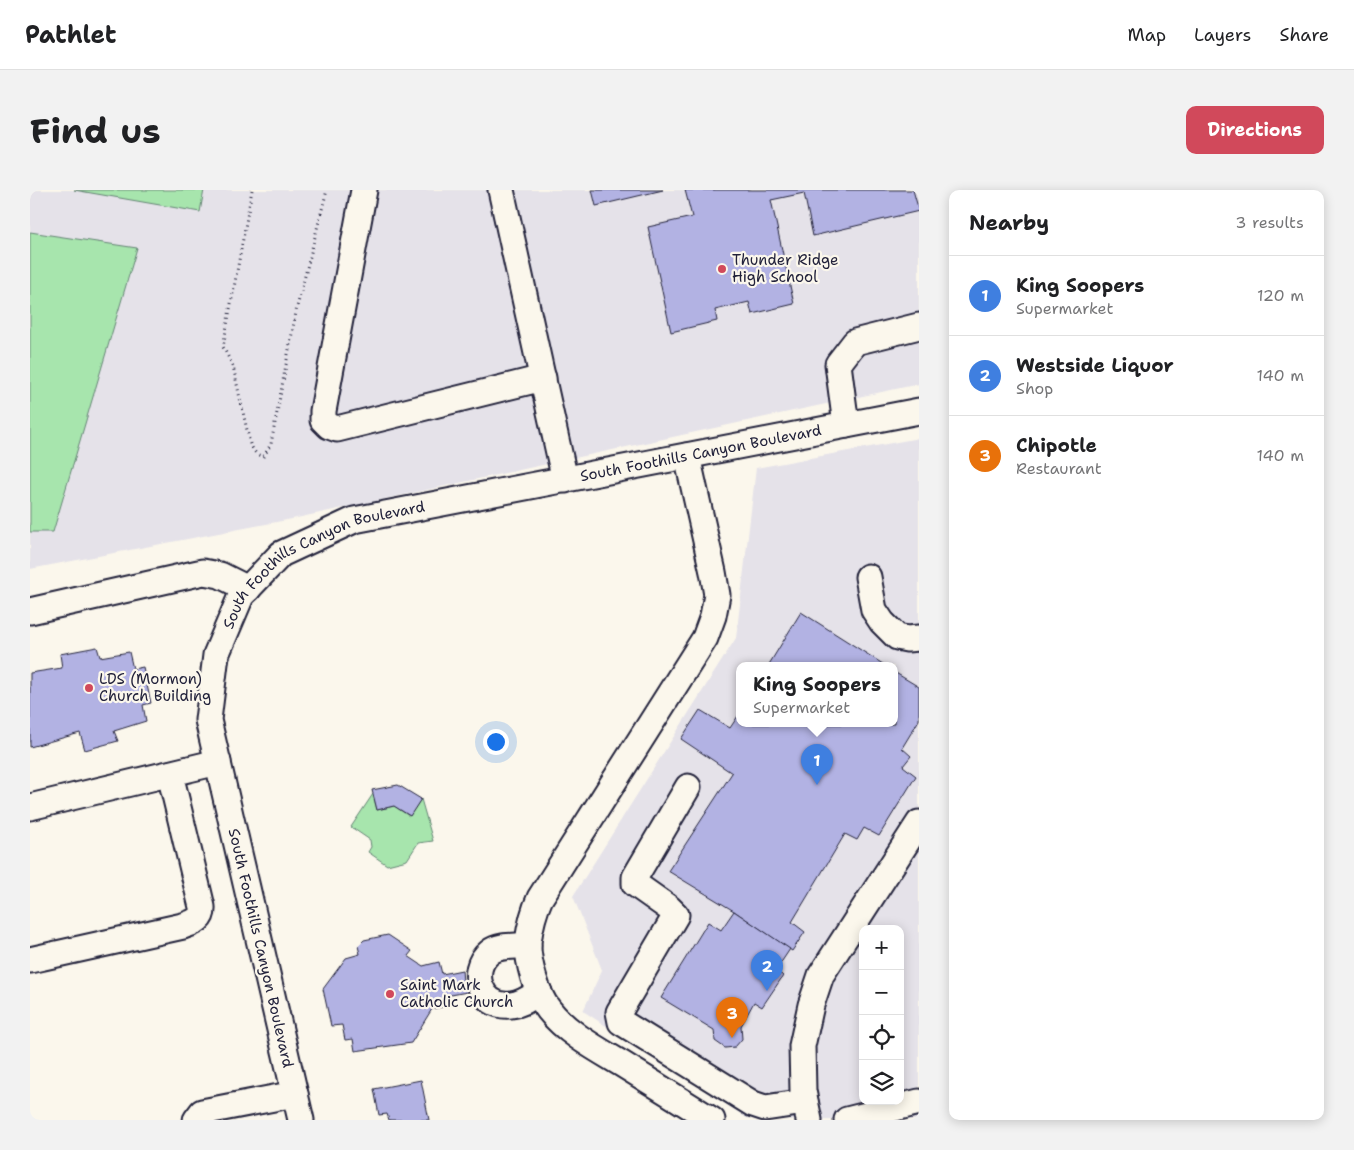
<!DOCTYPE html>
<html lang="en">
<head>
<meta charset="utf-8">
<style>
	body { margin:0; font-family:"Shantell Sans",sans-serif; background:#f2f2f2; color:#202124 }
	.controls { position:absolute; right:15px; bottom:15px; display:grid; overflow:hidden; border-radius:10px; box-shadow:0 2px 12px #0003 }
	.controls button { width:45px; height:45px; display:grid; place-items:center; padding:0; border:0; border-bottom:1px solid #e0e0e0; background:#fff; color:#202124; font:25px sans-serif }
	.you { position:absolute; left:465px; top:551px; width:18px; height:18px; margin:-12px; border:4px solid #fff; border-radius:50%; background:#1a73e8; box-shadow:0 0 0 8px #1a73e833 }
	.badge { display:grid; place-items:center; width:32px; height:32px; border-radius:50%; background:#d1495b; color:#fff; font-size:16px; font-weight:700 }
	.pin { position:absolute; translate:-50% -41px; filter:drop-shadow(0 1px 2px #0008) }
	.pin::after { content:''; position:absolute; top:26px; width:18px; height:15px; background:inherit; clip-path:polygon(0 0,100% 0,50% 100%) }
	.popup { position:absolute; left:706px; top:472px; width:162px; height:65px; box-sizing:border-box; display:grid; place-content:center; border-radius:10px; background:#fff; filter:drop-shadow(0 1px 4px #0005); font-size:16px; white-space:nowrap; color:#757577 }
	.popup b { font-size:19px; color:#202124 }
	.popup::after { content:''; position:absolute; left:50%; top:100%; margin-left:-10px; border:10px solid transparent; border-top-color:#fff }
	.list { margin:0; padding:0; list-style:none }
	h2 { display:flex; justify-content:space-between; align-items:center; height:65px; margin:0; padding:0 20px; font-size:21px }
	h2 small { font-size:16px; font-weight:400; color:#757577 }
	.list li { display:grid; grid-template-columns:32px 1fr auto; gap:15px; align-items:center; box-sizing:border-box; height:80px; padding:0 20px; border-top:1px solid #e0e0e0 }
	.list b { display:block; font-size:19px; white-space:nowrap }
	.list p { margin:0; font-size:16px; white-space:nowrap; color:#757577 }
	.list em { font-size:16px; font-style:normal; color:#757577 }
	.icon { flex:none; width:28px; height:28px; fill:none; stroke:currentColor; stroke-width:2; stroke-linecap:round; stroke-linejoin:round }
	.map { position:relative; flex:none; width:889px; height:930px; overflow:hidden; border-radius:10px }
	header { display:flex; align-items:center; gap:30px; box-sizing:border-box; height:70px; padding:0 25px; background:#fff; border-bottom:1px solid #e0e0e0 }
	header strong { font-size:24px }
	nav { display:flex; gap:28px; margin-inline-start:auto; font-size:18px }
	.intro { display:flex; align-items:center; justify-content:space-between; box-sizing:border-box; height:120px; padding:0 30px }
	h1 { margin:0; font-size:35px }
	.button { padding:12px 22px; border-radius:10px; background:#d1495b; color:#fff; font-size:18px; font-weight:700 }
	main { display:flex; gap:30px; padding:0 30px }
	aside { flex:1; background:#fff; border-radius:10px; box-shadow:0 2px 12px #0003 }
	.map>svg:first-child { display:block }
	.built { fill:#e5e2e9; fill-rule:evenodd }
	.green { fill:#a7e5ad; stroke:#648474 }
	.building { fill:#b2b2e3; stroke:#22223b }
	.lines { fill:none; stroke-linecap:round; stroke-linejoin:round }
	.minor-casing { stroke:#22223b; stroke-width:29 }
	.path { stroke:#22223b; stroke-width:3; stroke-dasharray:1 4; stroke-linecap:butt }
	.minor { stroke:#fbf7ec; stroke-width:25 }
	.poi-dot { fill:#d1495b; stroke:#fbf7ec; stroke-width:2 }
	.labels { text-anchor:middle; stroke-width:4.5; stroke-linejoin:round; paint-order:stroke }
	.poi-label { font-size:15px; fill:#22223b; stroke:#fbf7ec; text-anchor:start }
	.street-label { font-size:15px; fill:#22223b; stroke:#fbf7ec }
</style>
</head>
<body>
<header>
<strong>Pathlet</strong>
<nav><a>Map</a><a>Layers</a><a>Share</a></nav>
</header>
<div class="intro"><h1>Find us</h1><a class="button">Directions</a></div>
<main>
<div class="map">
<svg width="889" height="930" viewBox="0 0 889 930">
	<rect width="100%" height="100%" fill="#fbf7ec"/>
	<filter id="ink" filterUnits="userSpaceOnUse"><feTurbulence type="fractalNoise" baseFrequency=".02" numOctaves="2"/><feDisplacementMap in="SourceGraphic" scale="10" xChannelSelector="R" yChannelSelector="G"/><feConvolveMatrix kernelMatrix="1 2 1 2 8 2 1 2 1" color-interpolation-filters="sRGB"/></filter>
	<g filter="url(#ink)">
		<g class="built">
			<polygon points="0,0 889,0 889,194 262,329 0,379"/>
			<path d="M889 248V930H760L759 926 717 928 553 821 572 780 543 706 706 448 726 278ZM710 476H864V534H710ZM833 739H870V911H833Z"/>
		</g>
		<g class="green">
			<polygon points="44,0 174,0 170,22"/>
			<polygon points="0,42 107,58 23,342 0,342"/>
			<polygon points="343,604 347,620 364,616 379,626 391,609 403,651 388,653 377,670 357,675 338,662 341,657 340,650 321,637"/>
		</g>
		<g class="building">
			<polygon points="562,0 633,0 566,16"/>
			<polygon points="655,0 883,0 889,21 783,46 774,3 741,10 764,114 722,124 719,112 685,120 687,131 641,142 618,37 662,27"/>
			<polygon points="771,422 856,476 738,476"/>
			<polygon points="67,457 70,467 99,462 103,479 113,477 121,513 113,515 116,531 84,541 88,551 55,560 50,543 0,557 0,483 32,478 30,464"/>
			<polygon points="864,482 889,497 889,530 872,558 881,566 873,576 886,586 849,646 834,638 827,650 815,644 762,732 775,742 762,761 704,721 638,681 702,583 651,549 670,520 700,538 710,523 710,534 864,534"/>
			<polygon points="368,595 391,609 380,626 364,616 347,620 342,600"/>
			<polygon points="704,721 760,759 746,780 753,786 732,817 724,812 711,836 712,849 705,857 695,858 685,851 684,840 631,808 678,732 691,740"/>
			<polygon points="358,745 382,761 378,766 393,776 409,772 412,784 432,780 433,792 437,802 416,806 418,816 402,819 381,853 325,861 323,849 315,850 312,835 301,836 293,799 316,768 330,764 328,756 334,750"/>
			<polygon points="391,890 399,930 359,930 357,924 349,925 344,899"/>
		</g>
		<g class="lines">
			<defs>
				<g id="minor">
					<polyline points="334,0 293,221 293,230 299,236 307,239 513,188"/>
					<polyline points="471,0 535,290"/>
					<polyline points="816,235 808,174 825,152 889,136"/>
					<path d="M657 266 683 382 687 405 683 426 675 448 510 708C504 721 500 737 498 752 497 770 507 806 519 820 537 843 567 859 592 874 622 893 652 911 682 930"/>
					<polyline points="838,387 844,420 852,432 867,447 877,449 889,448"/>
					<polyline points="0,421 173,382 190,385 218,399"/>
					<polyline points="658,597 605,687 605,694 639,718 646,725 589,822 591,832 723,914 735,918 775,912"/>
					<polyline points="0,617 188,572"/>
					<path d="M498 755C487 757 470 754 460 762 437 780 451 819 481 815 492 814 500 808 509 802"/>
					<path d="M0 770 153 736C164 732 173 730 172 717L140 584"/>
					<polyline points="166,930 172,922 265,904"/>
					<path id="s1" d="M271 930 178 530 186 465 211 406 251 364 324 330 889 221"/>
					<polyline points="779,930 773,901 772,856 781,815 791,785 889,633"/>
					<polyline points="817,930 889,912"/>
				</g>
			</defs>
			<use href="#minor" class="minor-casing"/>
			<path class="path" d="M222 0 193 157 203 176 220 254C224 261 226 266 234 266L241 254 267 117 297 0"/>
			<use href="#minor" class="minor"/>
		</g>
	</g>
	<g class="poi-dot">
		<circle cx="692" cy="79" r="5"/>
		<circle cx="59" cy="498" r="5"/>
		<circle cx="360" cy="804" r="5"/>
	</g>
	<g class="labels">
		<g class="poi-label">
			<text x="702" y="75">Thunder Ridge<tspan x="702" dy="17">High School</tspan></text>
			<text x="69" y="494">LDS (Mormon)<tspan x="69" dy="17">Church Building</tspan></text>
			<text x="370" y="800">Saint Mark<tspan x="370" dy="17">Catholic Church</tspan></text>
		</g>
		<g class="street-label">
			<text dy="5" stroke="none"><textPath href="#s1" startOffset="1032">South Foothills Canyon Boulevard</textPath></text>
			<text dy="5" stroke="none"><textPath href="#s1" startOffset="628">South Foothills Canyon Boulevard</textPath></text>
			<text transform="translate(231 758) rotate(77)" y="5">South Foothills Canyon Boulevard</text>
		</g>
	</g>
</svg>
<div class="controls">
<button>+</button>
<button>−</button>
<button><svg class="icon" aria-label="locate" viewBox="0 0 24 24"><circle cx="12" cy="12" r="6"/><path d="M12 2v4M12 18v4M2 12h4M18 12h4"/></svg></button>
<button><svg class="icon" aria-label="layers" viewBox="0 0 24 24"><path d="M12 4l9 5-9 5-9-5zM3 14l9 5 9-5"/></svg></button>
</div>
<div class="you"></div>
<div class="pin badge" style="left:787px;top:595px;background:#3f7fe0">1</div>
<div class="popup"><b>King Soopers</b>Supermarket</div>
<div class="pin badge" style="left:737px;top:801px;background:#3f7fe0">2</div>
<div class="pin badge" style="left:702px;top:848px;background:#e8710a">3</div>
</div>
<aside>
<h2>Nearby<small>3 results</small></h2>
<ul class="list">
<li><span class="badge" style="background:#3f7fe0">1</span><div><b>King Soopers</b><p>Supermarket</p></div><em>120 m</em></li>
<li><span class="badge" style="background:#3f7fe0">2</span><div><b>Westside Liquor</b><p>Shop</p></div><em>140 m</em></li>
<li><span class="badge" style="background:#e8710a">3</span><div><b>Chipotle</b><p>Restaurant</p></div><em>140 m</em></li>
</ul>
</aside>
</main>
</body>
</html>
